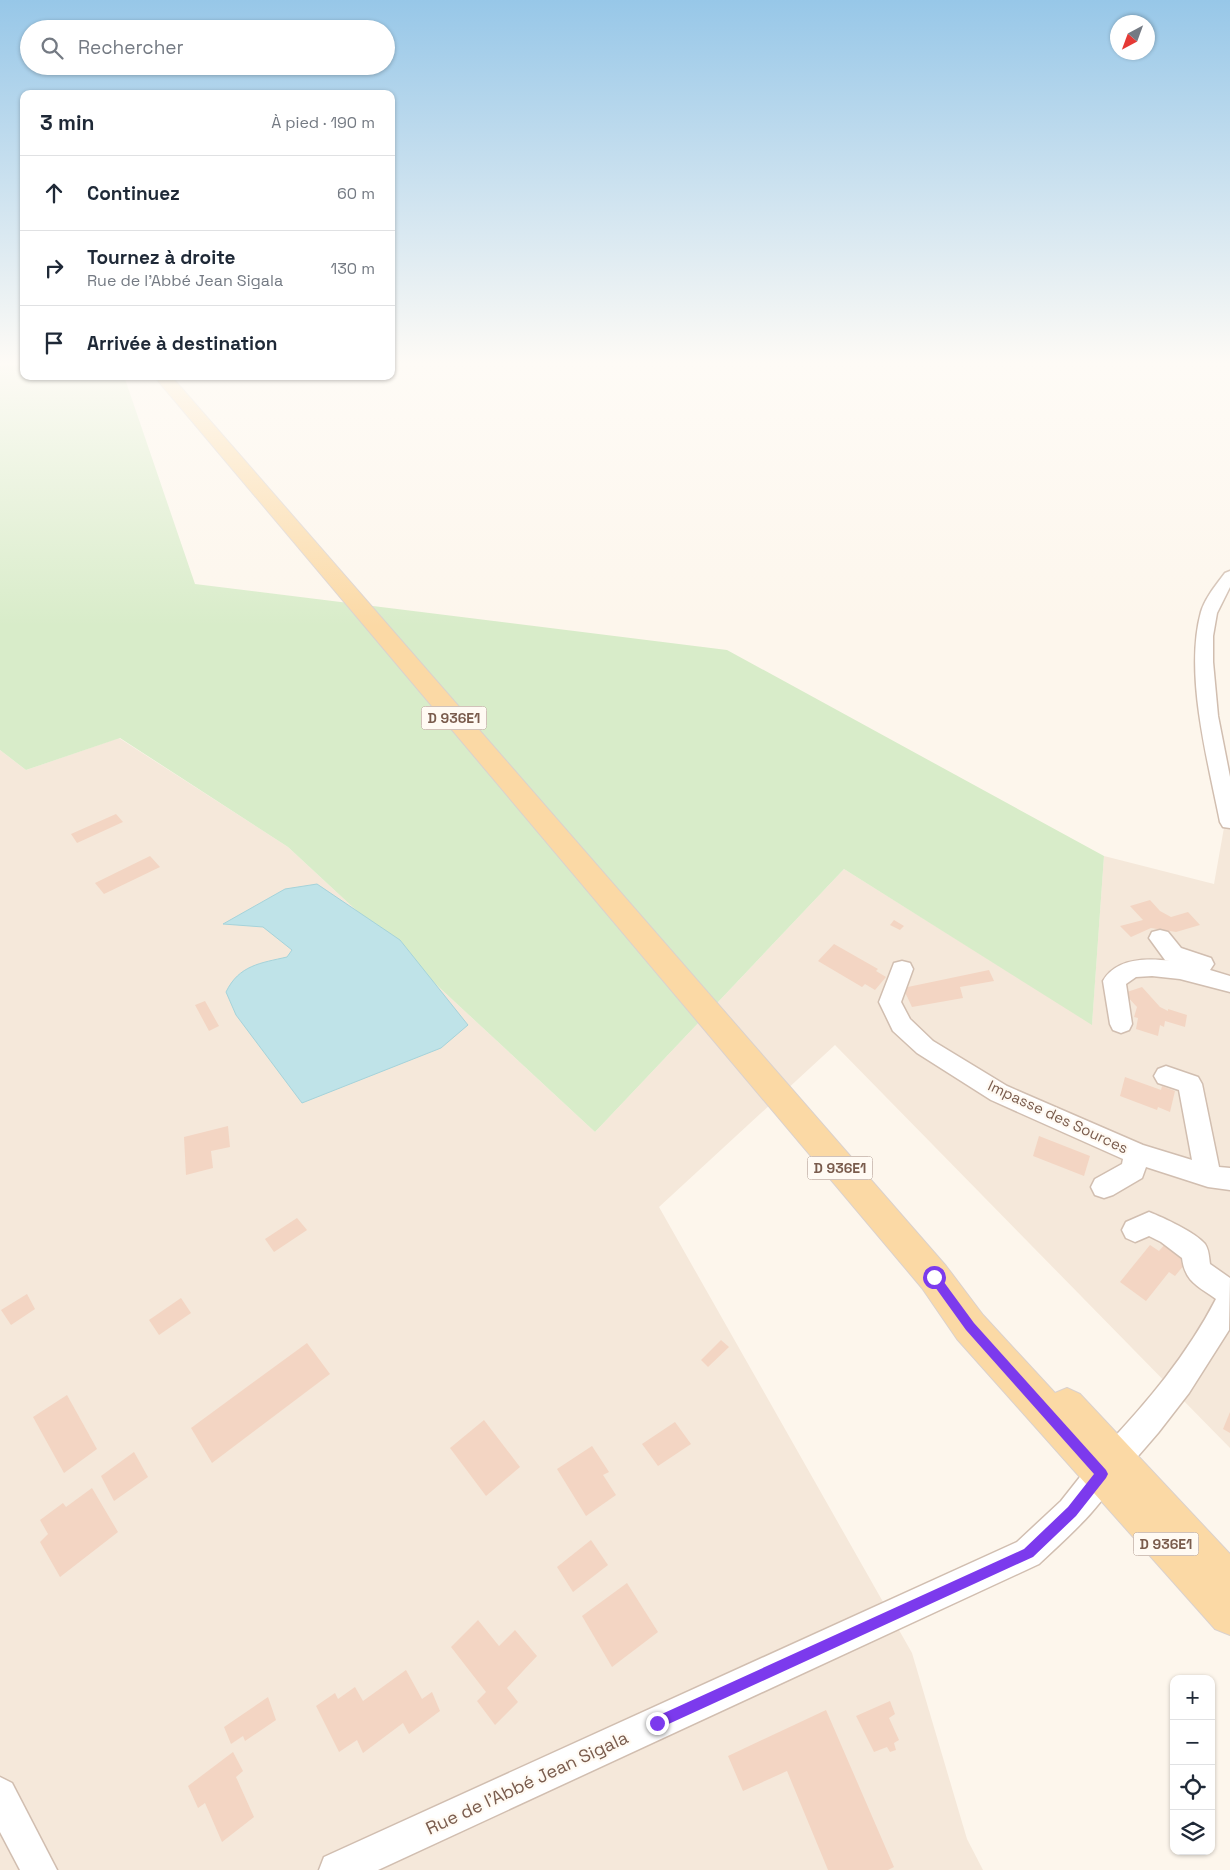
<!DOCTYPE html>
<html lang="fr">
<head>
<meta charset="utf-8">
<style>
	body { margin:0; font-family:"Space Grotesk",sans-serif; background:#f6f6f7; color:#1f2937 }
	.controls { position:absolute; right:15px; bottom:15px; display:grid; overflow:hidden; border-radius:10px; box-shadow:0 1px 4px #0004 }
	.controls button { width:45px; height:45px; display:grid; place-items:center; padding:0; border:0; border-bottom:1px solid #e0e1e3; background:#fff; color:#1f2937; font:25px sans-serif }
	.compass { position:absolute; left:1110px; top:15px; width:45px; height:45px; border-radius:50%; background:#fff; box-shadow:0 1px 4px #0004; rotate:221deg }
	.stop { position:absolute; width:15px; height:15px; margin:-11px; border:4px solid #7c3aed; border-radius:50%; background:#fff }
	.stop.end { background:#7c3aed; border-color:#fff; box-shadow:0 1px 5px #0008 }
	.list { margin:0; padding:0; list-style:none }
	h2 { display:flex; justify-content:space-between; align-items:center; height:65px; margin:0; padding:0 20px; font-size:21px }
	h2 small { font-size:16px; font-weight:400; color:#747a83 }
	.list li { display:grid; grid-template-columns:32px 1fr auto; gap:15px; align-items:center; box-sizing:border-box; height:75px; padding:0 20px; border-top:1px solid #e0e1e3 }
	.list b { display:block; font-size:19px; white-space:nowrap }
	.list p { margin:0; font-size:16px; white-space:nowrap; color:#747a83 }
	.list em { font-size:16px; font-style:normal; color:#747a83 }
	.icon { flex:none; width:28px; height:28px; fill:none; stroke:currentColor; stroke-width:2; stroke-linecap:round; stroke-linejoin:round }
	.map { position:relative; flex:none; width:1230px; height:1870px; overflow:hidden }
	.search { position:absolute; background:#fff; box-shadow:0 1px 4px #0004; left:20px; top:20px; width:375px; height:55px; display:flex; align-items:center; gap:12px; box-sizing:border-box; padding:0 18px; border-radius:28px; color:#747a83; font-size:19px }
	.panel { position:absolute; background:#fff; box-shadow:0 1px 4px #0004; left:20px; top:90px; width:375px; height:290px; border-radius:10px }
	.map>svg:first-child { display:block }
	.residential { fill:#f5e8da }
	.green { fill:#d8ecc9 }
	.water { fill:#bfe3e8; stroke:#a5d3da }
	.building { fill:#f3d5c3 }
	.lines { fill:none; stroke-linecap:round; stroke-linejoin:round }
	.minor-casing { stroke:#d1beb0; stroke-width:3 }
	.major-casing { stroke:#dad1cd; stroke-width:2 }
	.minor { fill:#fff; fill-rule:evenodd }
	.major { fill:#fbd9a5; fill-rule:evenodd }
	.route { fill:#7c3aed }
	.labels { text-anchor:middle; stroke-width:4.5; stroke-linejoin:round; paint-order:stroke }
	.shield { fill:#fffaf3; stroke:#a28b7f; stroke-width:1 }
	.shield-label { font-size:14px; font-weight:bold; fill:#7a5c4d }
	.street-label { font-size:15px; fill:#7a5c4d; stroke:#fffaf3 }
	.near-street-label { font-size:18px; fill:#7a5c4d; stroke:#fffaf3 }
</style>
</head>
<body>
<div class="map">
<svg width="1230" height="1870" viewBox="0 0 1230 1870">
	<rect width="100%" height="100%" fill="#fdf6ec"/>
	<polygon class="residential" points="119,738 288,847 595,1132 844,869 1092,1024 1104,856 1214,884 1230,794 1230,1448 835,1045 659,1207 912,1653 967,1839 983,1870 0,1870 0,750 26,770"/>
	<polygon class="green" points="0,365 24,365 24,376 124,376 195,584 727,650 1104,856 1092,1025 844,869 595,1132 288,847 120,738 26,770 0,750"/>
	<path class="water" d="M317 884 400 940 468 1025 441 1048 302 1103 236 1015 226 992C239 965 261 963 287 957L292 950 263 927 223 924 285 889Z"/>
	<g class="building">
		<polygon points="116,814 123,822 77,843 71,834"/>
		<polygon points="150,856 160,867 104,894 95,883"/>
		<polygon points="1150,900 1160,911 1171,917 1188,912 1200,925 1176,932 1151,928 1131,937 1120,926 1143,920 1130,906"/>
		<polygon points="894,920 904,926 900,930 890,925"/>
		<polygon points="834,944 878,969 876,971 886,977 875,990 865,984 862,987 818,961"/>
		<polygon points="989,970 994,981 960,987 963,998 912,1007 903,988"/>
		<polygon points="1142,987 1160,1007 1168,1011 1168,1009 1187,1015 1185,1027 1165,1021 1164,1027 1160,1025 1158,1036 1136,1029 1138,1018 1134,1017 1137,1007 1124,993"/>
		<polygon points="205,1001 219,1026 209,1031 195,1005"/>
		<polygon points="1125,1077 1161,1090 1162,1086 1175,1091 1170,1112 1158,1107 1157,1110 1120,1096"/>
		<polygon points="228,1126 230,1147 211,1151 213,1168 186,1175 184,1137"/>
		<polygon points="1039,1136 1090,1156 1084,1176 1033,1156"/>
		<polygon points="297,1218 307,1230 274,1252 265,1239"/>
		<polygon points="1166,1243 1189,1259 1175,1276 1169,1272 1146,1301 1120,1282 1150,1245 1159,1251"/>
		<polygon points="27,1294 35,1309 11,1325 1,1310"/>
		<polygon points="181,1298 191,1313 159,1335 149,1320"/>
		<polygon points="721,1340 729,1347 708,1367 701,1360"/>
		<polygon points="307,1343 330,1374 212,1463 191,1428"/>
		<polygon points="67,1395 97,1449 64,1473 33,1417"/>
		<polygon points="1230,1412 1230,1433 1223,1429"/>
		<polygon points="484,1420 520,1467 486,1496 450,1448"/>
		<polygon points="675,1422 691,1444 658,1466 642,1444"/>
		<polygon points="592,1446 609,1472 603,1475 616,1495 586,1516 557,1469"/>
		<polygon points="134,1452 148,1477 114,1501 101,1476"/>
		<polygon points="92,1488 118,1532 60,1577 40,1542 48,1534 40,1520 63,1503 66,1507"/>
		<polygon points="591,1540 608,1565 573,1592 557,1567"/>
		<polygon points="627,1583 658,1632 612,1667 582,1616"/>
		<polygon points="478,1620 499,1646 515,1630 537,1656 507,1688 518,1702 495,1725 477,1701 486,1692 451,1647"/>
		<polygon points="406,1670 422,1699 432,1692 440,1711 409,1734 403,1723 363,1753 357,1740 339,1752 316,1706 335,1693 338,1699 355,1687 363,1701"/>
		<polygon points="268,1697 276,1720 245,1741 243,1736 231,1744 224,1727"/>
		<polygon points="890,1701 895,1714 889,1718 899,1740 894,1743 896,1750 890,1752 887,1747 874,1752 856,1716"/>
		<polygon points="826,1710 894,1867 888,1870 828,1870 787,1771 743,1791 728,1756"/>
		<polygon points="233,1752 243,1771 236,1777 254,1817 222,1842 205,1803 198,1808 188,1786"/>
	</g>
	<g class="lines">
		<defs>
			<g id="minor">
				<path d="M1230 571V587L1217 613 1213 636V662L1218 716 1230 777V828L1223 827 1220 822C1208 761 1184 674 1201 612 1205 598 1216 585 1225 573Z"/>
				<path d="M1160 930 1168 932 1181 948 1211 958 1214 964 1210 970 1230 976V992L1180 979 1152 976 1136 977 1126 984 1132 1024 1129 1030 1121 1033 1113 1030 1110 1024 1103 981C1116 958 1147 958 1170 961L1165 960 1149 938 1152 932Z"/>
				<polygon points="902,961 910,963 913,969 901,1002 910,1019 933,1041 1007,1086 1143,1145 1192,1160 1179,1090 1158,1083 1154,1076 1158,1069 1166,1066 1198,1077 1202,1084 1219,1167 1230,1168 1230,1190 1208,1187 1146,1167 1142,1178 1113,1195 1104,1198 1095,1195 1091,1187 1095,1179 1122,1164 1123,1159 991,1100 917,1053 893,1031 879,1002 894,963"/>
				<path d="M1149 1212C1164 1218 1195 1232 1205 1244 1209 1250 1209 1257 1210 1264L1230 1278 1229 1330 1189 1393 1158 1433 1126 1470 1117 1473C1110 1501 1060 1544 1039 1564L378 1870H319L324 1857 1017 1542 1061 1501 1091 1463 1100 1460 1104 1448C1147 1403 1187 1355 1216 1299 1198 1286 1185 1282 1182 1258L1161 1242 1149 1236 1135 1242 1126 1238 1122 1230 1126 1222Z"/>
				<polygon points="0,1777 12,1783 57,1870 20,1870 0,1832"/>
			</g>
			<polygon id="major" points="154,376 171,376 946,1266 983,1315 1055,1393 1067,1388 1080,1394 1230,1554 1230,1635 1215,1629 957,1339 922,1288"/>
		</defs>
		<use href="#minor" class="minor-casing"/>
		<use href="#major" class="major-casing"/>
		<use href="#minor" class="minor"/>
		<use href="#major" class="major"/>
	</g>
	<linearGradient id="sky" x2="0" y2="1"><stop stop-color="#97c7e8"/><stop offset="0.58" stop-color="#fefbf6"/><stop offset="1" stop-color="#fefbf6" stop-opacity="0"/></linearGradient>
	<rect width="1230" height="626" fill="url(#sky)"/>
	<polygon class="route" points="934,1272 938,1274 974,1323 1106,1470 1108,1474 1106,1478 1076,1516 1033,1557 662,1727 657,1729 653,1727 651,1723 653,1718 1024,1549 1068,1507 1094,1474 966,1330 930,1280 929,1277"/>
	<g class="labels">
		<g class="shield">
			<rect x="421.5" y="706.5" width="65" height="23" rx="4"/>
			<rect x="807.5" y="1156.5" width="65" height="23" rx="4"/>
			<rect x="1133.5" y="1532.5" width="65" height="23" rx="4"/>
		</g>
		<g class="shield-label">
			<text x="454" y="723">D 936E1</text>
			<text x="840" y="1173">D 936E1</text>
			<text x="1166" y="1549">D 936E1</text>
		</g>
		<g class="street-label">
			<text transform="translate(1058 1117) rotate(25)" y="5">Impasse des Sources</text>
		</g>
		<g class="near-street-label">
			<text transform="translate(527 1783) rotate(-25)" y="6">Rue de l'Abbé Jean Sigala</text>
		</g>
	</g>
</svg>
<div class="controls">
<button>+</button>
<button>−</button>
<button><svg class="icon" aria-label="locate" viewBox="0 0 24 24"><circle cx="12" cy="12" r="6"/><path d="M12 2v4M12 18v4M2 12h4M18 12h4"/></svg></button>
<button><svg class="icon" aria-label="layers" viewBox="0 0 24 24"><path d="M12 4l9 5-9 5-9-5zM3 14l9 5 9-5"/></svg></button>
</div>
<svg class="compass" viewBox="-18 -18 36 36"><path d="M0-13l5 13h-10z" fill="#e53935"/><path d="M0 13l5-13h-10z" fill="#747a83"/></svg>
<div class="stop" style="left:934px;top:1277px"></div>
<div class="stop end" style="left:657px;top:1723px"></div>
<div class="search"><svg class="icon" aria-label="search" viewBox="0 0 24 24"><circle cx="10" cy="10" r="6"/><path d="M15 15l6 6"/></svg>Rechercher</div>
<section class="panel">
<h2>3 min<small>À pied · 190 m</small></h2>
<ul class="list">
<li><svg class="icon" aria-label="ahead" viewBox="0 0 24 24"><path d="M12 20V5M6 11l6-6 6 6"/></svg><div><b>Continuez</b></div><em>60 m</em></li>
<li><svg class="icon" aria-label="right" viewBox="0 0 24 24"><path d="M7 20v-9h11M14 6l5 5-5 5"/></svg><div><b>Tournez à droite</b><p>Rue de l'Abbé Jean Sigala</p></div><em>130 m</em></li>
<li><svg class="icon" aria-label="arrive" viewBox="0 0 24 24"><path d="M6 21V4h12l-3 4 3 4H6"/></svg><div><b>Arrivée à destination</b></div></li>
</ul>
</section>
</div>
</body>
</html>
